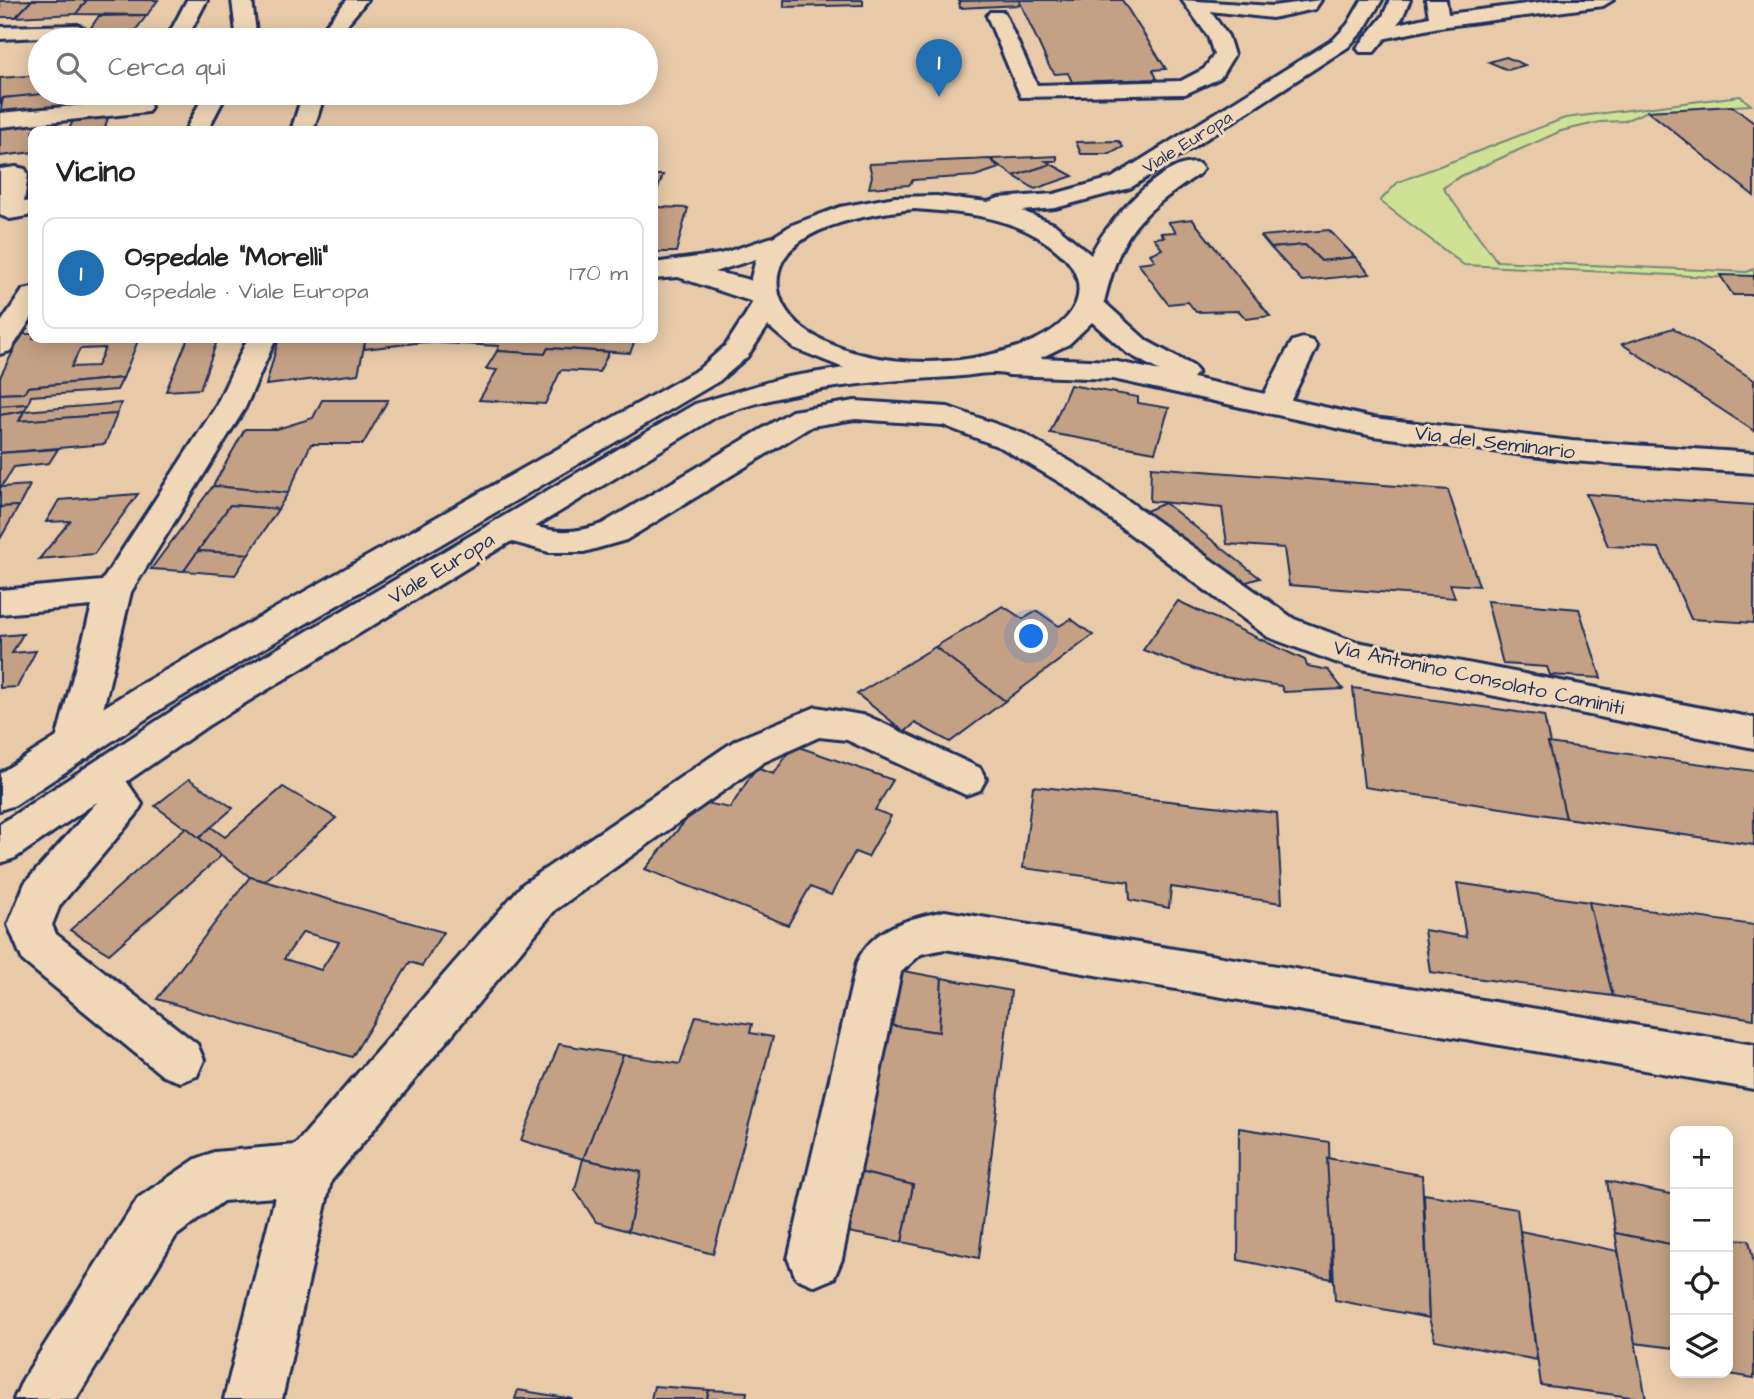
<!DOCTYPE html>
<html lang="it">
<head>
<meta charset="utf-8">
<style>
	body { margin:0; font-family:"Architects Daughter",sans-serif; background:#f6f6f6; color:#222 }
	.controls { position:absolute; right:21px; bottom:21px; display:grid; overflow:hidden; border-radius:14px; box-shadow:0 4px 18px #0003 }
	.controls button { width:63px; height:63px; display:grid; place-items:center; padding:0; border:0; border-bottom:2px solid #e0e0e0; background:#fff; color:#222; font:35px sans-serif }
	.you { position:absolute; left:1032px; top:637px; width:24px; height:24px; margin:-18px; border:5px solid #fff; border-radius:50%; background:#1a73e8; box-shadow:0 0 0 10px #1a73e833 }
	.badge { display:grid; place-items:center; width:46px; height:46px; border-radius:50%; background:#1f6fb2; color:#fff; font-size:23px; font-weight:700 }
	.pin { position:absolute; translate:-50% -58px; filter:drop-shadow(0 2px 4px #0008) }
	.pin::after { content:''; position:absolute; top:37px; width:24px; height:21px; background:inherit; clip-path:polygon(0 0,100% 0,50% 100%) }
	.list { margin:0; padding:0; list-style:none }
	h2 { display:flex; justify-content:space-between; align-items:center; height:91px; margin:0; padding:0 28px; font-size:30px }
	h2 small { font-size:23px; font-weight:400; color:#767676 }
	.list li { display:grid; grid-template-columns:46px 1fr auto; gap:21px; align-items:center; box-sizing:border-box; height:112px; margin:0 14px 14px; padding:0 14px; border:2px solid #e0e0e0; border-radius:14px }
	.list b { display:block; font-size:26px; white-space:nowrap }
	.list p { margin:0; font-size:23px; white-space:nowrap; color:#767676 }
	.list em { font-size:23px; font-style:normal; color:#767676 }
	.icon { flex:none; width:38px; height:38px; fill:none; stroke:currentColor; stroke-width:2; stroke-linecap:round; stroke-linejoin:round }
	.map { position:relative; flex:none; width:1754px; height:1399px; overflow:hidden }
	.search { position:absolute; background:#fff; box-shadow:0 4px 18px #0003; left:28px; top:28px; width:630px; height:77px; display:flex; align-items:center; gap:18px; box-sizing:border-box; padding:0 24px; border-radius:38px; color:#767676; font-size:26px }
	.panel { position:absolute; background:#fff; box-shadow:0 4px 18px #0003; left:28px; top:126px; width:630px; height:217px; border-radius:14px }
	.map>svg:first-child { display:block }
	.green { fill:#cee195; stroke:#74887a; stroke-width:2 }
	.building { fill:#c4a084; stroke:#1b2f5e; stroke-width:2; fill-rule:evenodd }
	.lines { fill:none; stroke-linecap:round; stroke-linejoin:round }
	.minor-casing { stroke:#1b2f5e; stroke-width:6 }
	.major-casing { stroke:#1b2f5e; stroke-width:6 }
	.minor { fill:#f0d7b7; fill-rule:evenodd }
	.major { fill:#f0d7b7; fill-rule:evenodd }
	.labels { text-anchor:middle; stroke-width:6; stroke-linejoin:round; paint-order:stroke }
	.far-street-label { font-size:18px; fill:#1b2f5e; stroke:#f0d7b7 }
	.street-label { font-size:21px; fill:#1b2f5e; stroke:#f0d7b7 }
</style>
</head>
<body>
<div class="map">
<svg width="1754" height="1399" viewBox="0 0 1754 1399">
	<rect width="100%" height="100%" fill="#e8caa9"/>
	<filter id="ink" filterUnits="userSpaceOnUse"><feTurbulence type="fractalNoise" baseFrequency=".0143" numOctaves="2"/><feDisplacementMap in="SourceGraphic" scale="14" xChannelSelector="R" yChannelSelector="G"/><feConvolveMatrix kernelMatrix="1 2 1 2 8 2 1 2 1" color-interpolation-filters="sRGB"/></filter>
	<g filter="url(#ink)">
		<polygon class="green" points="1740,96 1751,105 1648,111 1624,121 1600,122 1561,131 1461,176 1443,188 1497,261 1747,272 1754,269 1754,279 1464,265 1380,201 1398,182 1565,118"/>
		<g class="building">
			<polygon points="32,0 16,17 0,17 0,1"/>
			<polygon points="32,0 87,0 76,14 16,17"/>
			<polygon points="87,0 158,0 147,15 76,14"/>
			<polygon points="784,0 863,0 863,5 784,7"/>
			<polygon points="1019,0 1122,0 1166,69 1153,70 1157,79 1072,82 1068,73 1055,74 1049,66"/>
			<polygon points="1019,0 1020,5 960,8 959,1"/>
			<polygon points="147,15 128,40 82,40 99,16"/>
			<polygon points="1506,57 1525,65 1508,70 1489,62"/>
			<polygon points="40,75 40,93 52,93 50,95 3,98 0,104 0,78"/>
			<polygon points="52,93 92,93 83,106 0,114 3,98"/>
			<polygon points="1732,106 1754,123 1754,196 1648,111"/>
			<polygon points="109,114 104,131 68,131 75,117"/>
			<polygon points="60,119 55,131 33,131 33,152 0,156 0,124"/>
			<polygon points="1119,141 1123,147 1110,154 1081,154 1076,142"/>
			<polygon points="1057,156 1057,161 1046,161 1051,164 1014,176 990,159"/>
			<polygon points="990,159 999,168 975,176 913,180 909,185 869,188 872,176 869,164"/>
			<polygon points="1051,164 1073,176 1035,189 1014,176"/>
			<polygon points="653,175 663,175 653,201"/>
			<polygon points="655,207 688,208 676,252 653,252"/>
			<polygon points="1192,219 1270,316 1246,319 1239,311 1196,312 1188,302 1168,304 1138,263 1155,261 1150,254 1162,249 1154,238 1164,237 1161,233 1176,232 1168,222"/>
			<polygon points="1329,230 1355,257 1321,261 1305,245 1271,248 1261,236"/>
			<polygon points="1305,245 1321,261 1355,257 1370,274 1302,281 1271,248"/>
			<polygon points="1720,275 1754,276 1754,295 1733,295"/>
			<polygon points="1673,328 1754,380 1754,431 1622,344"/>
			<path d="M22 334H33V338H139L123 378 28 387 24 393 0 394V377ZM105 348 97 366 71 367 80 349Z"/>
			<polygon points="188,338 218,338 200,389 166,391"/>
			<polygon points="279,338 366,338 358,374 266,385"/>
			<polygon points="366,338 427,338 424,342 364,349"/>
			<polygon points="427,338 636,338 630,353 548,348 545,354 497,351 499,346 424,342"/>
			<polygon points="548,348 609,352 599,372 561,370 545,404 479,400 497,370 486,369 497,351 545,354"/>
			<polygon points="123,378 117,390 31,396 28,404 0,406 0,394 24,393 28,387"/>
			<polygon points="1070,385 1138,397 1138,403 1169,408 1155,452 1050,433"/>
			<polygon points="322,400 388,400 363,444 311,444 288,493 213,486 245,429 277,429 313,418"/>
			<polygon points="121,403 117,414 19,421 24,411"/>
			<polygon points="28,404 24,411 0,415 0,406"/>
			<polygon points="24,411 19,421 117,414 105,444 0,453 0,415"/>
			<polygon points="58,449 49,463 14,467 1,487 30,485 19,506 0,507 0,453"/>
			<polygon points="1151,467 1448,490 1479,586 1450,584 1455,598 1289,585 1284,548 1227,544 1222,508 1150,501"/>
			<polygon points="213,486 288,493 278,509 230,505 184,571 151,569"/>
			<polygon points="138,494 94,554 39,559 70,521 46,522 59,500"/>
			<polygon points="1586,494 1754,505 1754,623 1691,619 1659,548 1608,546"/>
			<polygon points="1165,503 1260,578 1240,584 1146,511"/>
			<polygon points="230,505 278,509 249,554 198,551"/>
			<polygon points="19,506 0,539 0,507"/>
			<polygon points="198,551 249,554 235,575 184,571"/>
			<polygon points="1178,601 1305,660 1307,666 1328,670 1343,689 1284,692 1281,686 1211,675 1143,650"/>
			<polygon points="1487,601 1579,609 1601,678 1550,675 1547,667 1503,664"/>
			<polygon points="1003,606 1023,619 1037,611 1059,626 1071,619 1093,635 1005,701 935,647"/>
			<polygon points="23,634 12,653 36,651 17,687 0,688 0,636"/>
			<polygon points="935,647 1005,701 950,742 915,723 905,732 857,694"/>
			<polygon points="1353,688 1544,716 1566,818 1364,787"/>
			<polygon points="1548,743 1754,771 1754,845 1566,818"/>
			<polygon points="793,745 893,780 875,810 891,816 868,857 855,852 831,895 810,887 788,925 645,869 701,802 730,808 756,768 774,774"/>
			<polygon points="189,779 233,808 199,838 155,806"/>
			<polygon points="1033,786 1277,813 1282,903 1171,887 1169,908 1130,900 1129,882 1023,868"/>
			<polygon points="283,787 336,818 265,881 250,877 199,838 211,827 225,837"/>
			<polygon points="186,827 221,856 109,954 70,930"/>
			<path d="M250 877 443 932 422 966 410 962 352 1057 157 999ZM303 932 339 942 321 970 284 959Z"/>
			<polygon points="1457,883 1589,902 1613,996 1430,972 1424,930 1466,937"/>
			<polygon points="1589,902 1754,925 1754,1019 1613,996"/>
			<polygon points="898,970 942,978 939,1032 887,1025"/>
			<polygon points="942,978 1011,991 979,1258 902,1242 913,1185 859,1172 887,1025 939,1032"/>
			<polygon points="696,1016 752,1024 750,1033 773,1037 713,1254 628,1231 641,1172 583,1159 623,1055 680,1064"/>
			<polygon points="559,1044 623,1055 583,1159 521,1140"/>
			<polygon points="1239,1128 1329,1142 1332,1279 1238,1260"/>
			<polygon points="1327,1158 1422,1175 1429,1318 1335,1300"/>
			<polygon points="583,1159 641,1172 628,1231 596,1222 575,1190"/>
			<polygon points="859,1172 913,1185 902,1242 848,1232"/>
			<polygon points="1607,1181 1675,1195 1675,1245 1615,1233"/>
			<polygon points="1424,1194 1517,1209 1537,1360 1435,1340 1429,1318"/>
			<polygon points="1520,1231 1618,1251 1646,1399 1541,1385"/>
			<polygon points="1615,1233 1675,1245 1675,1348 1635,1343"/>
			<polygon points="1728,1239 1749,1240 1754,1263 1754,1378 1723,1373 1728,1373"/>
			<polygon points="654,1386 709,1390 707,1399 651,1399"/>
			<polygon points="518,1390 573,1399 515,1399"/>
			<polygon points="709,1390 747,1392 746,1399 707,1399"/>
		</g>
		<g class="lines">
			<defs>
				<g id="minor">
					<polygon points="187,0 207,0 186,40 166,40"/>
					<polygon points="232,0 252,0 256,33 253,40 233,40 236,33"/>
					<polygon points="347,0 367,0 345,27 341,40 321,40 325,26"/>
					<polygon points="1182,0 1272,6 1321,0 1315,9 1272,18 1210,11 1228,36 1234,55 1220,78 1185,94 1021,97 987,16 990,12 1004,12 1037,85 1181,81 1204,69 1214,55 1208,36"/>
					<polygon points="1426,0 1446,0 1448,14 1557,0 1613,0 1603,6 1439,27 1382,39 1372,33 1375,29 1429,17"/>
					<polygon points="78,25 88,31 85,35 0,39 0,27"/>
					<polygon points="205,93 227,93 207,131 185,131"/>
					<polygon points="303,93 325,93 313,131 291,131"/>
					<polygon points="140,100 148,102 151,107 148,112 0,127 0,113"/>
					<polygon points="16,167 25,169 28,174 24,202 33,201 33,215 10,219 0,215 0,169"/>
					<path d="M785 233 794 235 798 241 794 247 714 272C733 276 765 280 777 296L773 302H753L678 277 653 279V263L720 254Z"/>
					<polygon points="33,288 33,316 10,351 0,354 0,324 23,290"/>
					<polygon points="248,338 276,338 245,408 131,592 94,747 88,758 74,762 60,758 54,747 92,606 0,614 0,590 102,581 215,408"/>
					<polygon points="1303,338 1313,341 1317,347 1289,404 1285,410 1274,413 1263,410 1259,404 1289,347 1293,341"/>
					<path d="M855 401 948 407 1024 434 1088 472 1294 619 1352 641 1754 718V748L1346 666 1268 637 1066 486 1002 448 943 425 855 419 812 426 626 540 584 552H549L495 537 490 529 495 521C515 516 531 527 551 530 569 533 585 530 602 524L792 411Z"/>
					<polygon points="816,707 867,716 980,768 986,779 980,790 966,795 847,740 819,737 764,762 555,910 331,1181 282,1399 224,1399 275,1197 223,1201 176,1236 76,1399 14,1399 23,1379 138,1198 196,1159 214,1152 295,1145 523,884 736,740"/>
					<polygon points="102,761 116,766 142,804 136,815 60,905 52,925 56,934 197,1044 204,1060 197,1076 180,1082 163,1076 23,961 8,925 25,883 97,802 82,777 88,766"/>
					<path d="M945 911 1754 1045V1089L945 949 921 954 901 972 842 1259 834 1278 815 1286 796 1278 788 1259 857 962C874 926 909 919 945 911Z"/>
				</g>
				<g id="major">
					<path d="M1362 0H1382L1363 31 1348 47 1130 188 1055 208 1022 211 1054 224 1091 255C1103 226 1165 155 1199 164L1203 169 1199 174C1138 216 1122 229 1104 302L1147 341 1193 366 1198 372 1193 378 1373 418 1572 441 1754 453V473L1572 461 1373 436 1113 379 1009 375C990 370 972 376 951 377 871 381 793 388 717 416L209 725 15 858 0 863V824L181 705 695 404 782 378 844 368 794 348 768 326 747 357 719 381 164 707 15 805 0 810V773L136 687 699 369 726 345 746 314 753 301 751 278 756 259 773 237 792 225 840 207 895 197 936 196 988 202 999 198 1054 194 1112 178 1334 39 1348 24ZM914 209C970 213 1025 217 1066 259 1077 271 1082 288 1076 303 1065 329 1032 343 1008 350 949 368 871 367 816 337 798 327 781 310 778 289 770 227 870 214 914 209ZM1092 322 1127 353 1160 371 1113 361 1040 358 1069 344Z"/>
					<polygon points="1390,0 1410,0 1402,18 1374,52 1360,52 1357,48 1383,16"/>
				</g>
			</defs>
			<use href="#minor" class="minor-casing"/>
			<use href="#major" class="major-casing"/>
			<use href="#minor" class="minor"/>
			<use href="#major" class="major"/>
		</g>
	</g>
	<g class="labels">
		<g class="far-street-label">
			<text transform="translate(1187 142) rotate(-32)" y="6">Viale Europa</text>
		</g>
		<g class="street-label">
			<text transform="translate(1495 442) rotate(7)" y="7">Via del Seminario</text>
			<text transform="translate(441 568) rotate(-31)" y="7">Viale Europa</text>
			<text transform="translate(1479 677) rotate(12)" y="7">Via Antonino Consolato Caminiti</text>
		</g>
	</g>
</svg>
<div class="controls">
<button>+</button>
<button>−</button>
<button><svg class="icon" aria-label="locate" viewBox="0 0 24 24"><circle cx="12" cy="12" r="6"/><path d="M12 2v4M12 18v4M2 12h4M18 12h4"/></svg></button>
<button><svg class="icon" aria-label="layers" viewBox="0 0 24 24"><path d="M12 4l9 5-9 5-9-5zM3 14l9 5 9-5"/></svg></button>
</div>
<div class="you"></div>
<div class="pin badge" style="left:939px;top:97px">1</div>
<div class="search"><svg class="icon" aria-label="search" viewBox="0 0 24 24"><circle cx="10" cy="10" r="6"/><path d="M15 15l6 6"/></svg>Cerca qui</div>
<section class="panel">
<h2>Vicino<small></small></h2>
<ul class="list">
<li><span class="badge">1</span><div><b>Ospedale &quot;Morelli&quot;</b><p>Ospedale · Viale Europa</p></div><em>170 m</em></li>
</ul>
</section>
</div>
</body>
</html>
